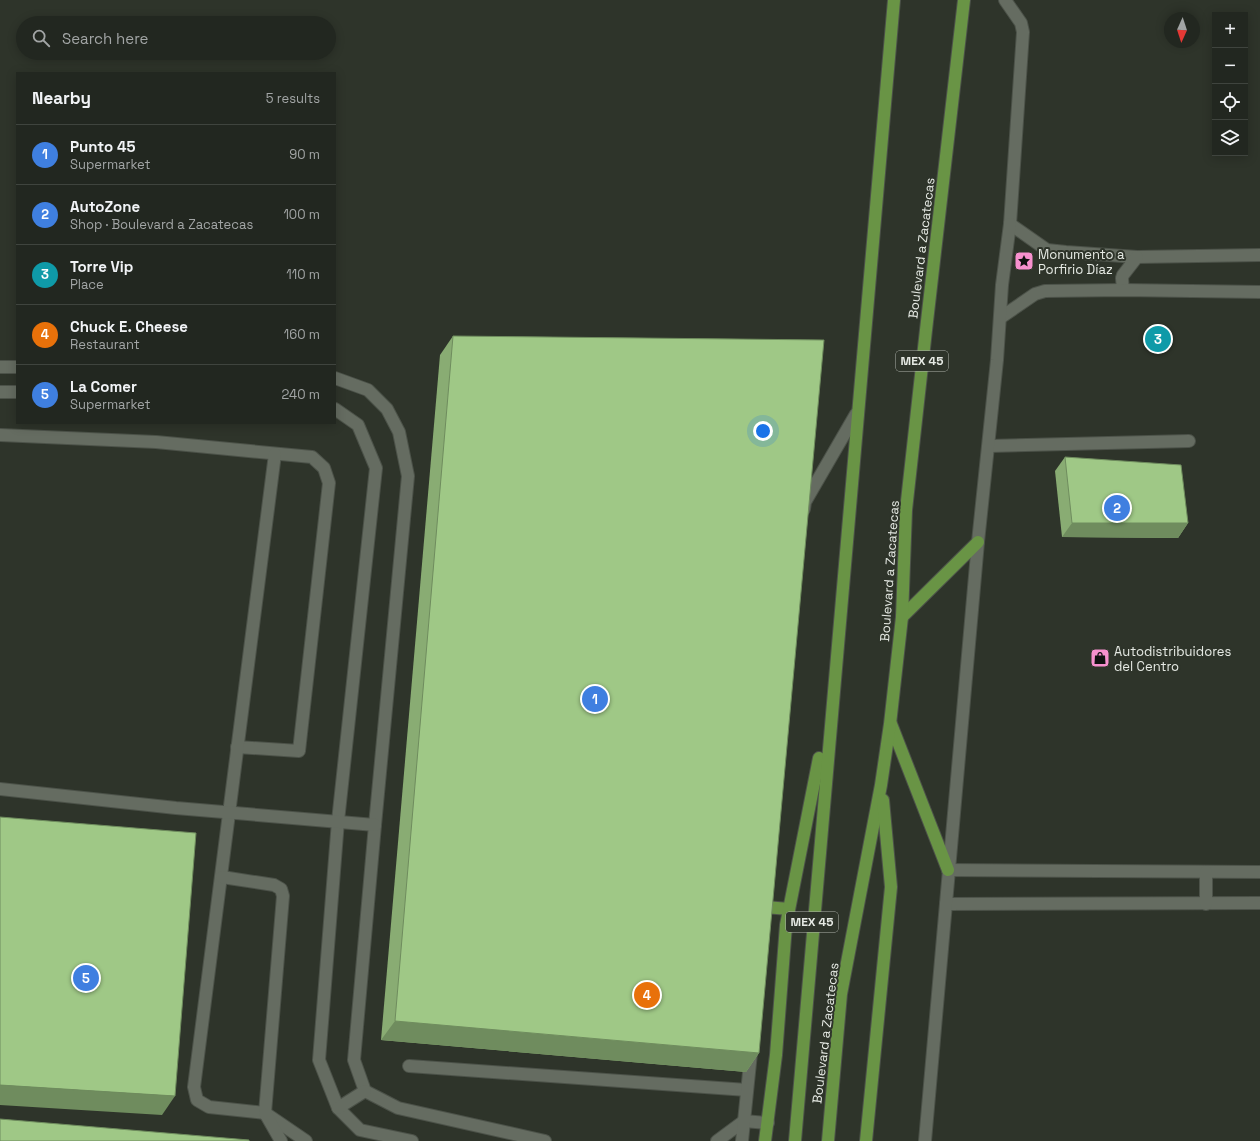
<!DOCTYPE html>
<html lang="en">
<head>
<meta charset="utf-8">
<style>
	body { margin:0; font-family:"Space Grotesk",sans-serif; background:#2a2f29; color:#f1f3f6 }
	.controls { position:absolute; right:12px; top:12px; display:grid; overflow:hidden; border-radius:0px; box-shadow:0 2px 10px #0003 }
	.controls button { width:36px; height:36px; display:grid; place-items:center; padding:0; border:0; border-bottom:1px solid #3f443e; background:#222720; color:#f1f3f6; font:20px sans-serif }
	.compass { position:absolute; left:1164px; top:12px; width:36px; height:36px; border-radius:50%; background:#222720; box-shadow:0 2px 10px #0003; rotate:183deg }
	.you { position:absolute; left:763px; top:431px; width:14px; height:14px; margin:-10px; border:3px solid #fff; border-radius:50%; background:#1a73e8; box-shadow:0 0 0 6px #1a73e833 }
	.badge { display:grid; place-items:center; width:26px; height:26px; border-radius:50%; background:#bca0f2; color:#fff; font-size:13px; font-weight:700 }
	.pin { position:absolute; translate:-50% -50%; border:2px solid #fff; box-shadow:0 1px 4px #0006 }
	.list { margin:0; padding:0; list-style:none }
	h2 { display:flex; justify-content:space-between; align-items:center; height:52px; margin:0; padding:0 16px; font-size:17px }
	h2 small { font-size:13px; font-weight:400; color:#a2a5a5 }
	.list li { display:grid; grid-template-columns:26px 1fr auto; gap:12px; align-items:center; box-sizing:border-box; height:60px; padding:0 16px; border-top:1px solid #3f443e }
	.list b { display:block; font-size:15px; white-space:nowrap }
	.list p { margin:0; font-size:13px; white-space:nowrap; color:#a2a5a5 }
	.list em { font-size:13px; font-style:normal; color:#a2a5a5 }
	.icon { flex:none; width:22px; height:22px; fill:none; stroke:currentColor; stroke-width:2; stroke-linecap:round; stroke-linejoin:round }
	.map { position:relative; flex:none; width:1260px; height:1141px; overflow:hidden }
	.search { position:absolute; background:#222720; box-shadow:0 2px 10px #0003; left:16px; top:16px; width:320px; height:44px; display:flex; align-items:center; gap:10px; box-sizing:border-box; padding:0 14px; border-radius:22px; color:#a2a5a5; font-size:15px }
	.panel { position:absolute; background:#222720; box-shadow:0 2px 10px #0003; left:16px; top:72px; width:320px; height:352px; border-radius:0px }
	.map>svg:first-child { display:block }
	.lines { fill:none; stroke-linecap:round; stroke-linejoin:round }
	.minor-casing { stroke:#4c5249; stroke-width:14 }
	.major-casing { stroke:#4c5249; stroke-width:14 }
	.minor { stroke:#656c61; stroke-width:12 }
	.major { stroke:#699445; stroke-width:12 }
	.wall { fill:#89ac73 }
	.shaded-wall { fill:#6f8c5e }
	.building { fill:#9fc886; stroke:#6f8c5e }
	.labels { text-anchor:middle; stroke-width:4; stroke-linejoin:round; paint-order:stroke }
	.shield { fill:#2e342a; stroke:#afb3ac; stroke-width:1 }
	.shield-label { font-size:12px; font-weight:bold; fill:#e6eae4 }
	.street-label { font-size:13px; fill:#e6eae4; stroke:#2e342a }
	.poi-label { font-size:13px; fill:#e6eae4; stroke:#2e342a; text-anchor:start }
</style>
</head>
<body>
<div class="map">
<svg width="1260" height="1141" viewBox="0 0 1260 1141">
	<rect width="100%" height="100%" fill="#2e342a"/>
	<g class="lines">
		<defs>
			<g id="minor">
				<polyline points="1005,0 1021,23 1023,32 1010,224 1047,250 1066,252 1137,257 1260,255"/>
				<polyline points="1123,290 1122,278 1123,275 1137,257"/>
				<polyline points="1000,318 1035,294 1045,291 1123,290 1260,292"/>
				<polyline points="0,367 17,367"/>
				<polyline points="335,378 368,390 387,409 399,432 408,476 375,825 354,1060 365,1091 398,1108 545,1141"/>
				<polyline points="0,392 17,392"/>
				<polyline points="335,409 358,425 376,468 338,821 319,1060 338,1108 360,1130 412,1141"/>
				<polyline points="0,435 156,442 312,457 324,468 329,483 299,751 237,747"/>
				<polyline points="989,446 1189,441"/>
				<path d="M275 454C247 665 222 876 194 1087L197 1100 209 1107 265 1113 306 1141"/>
				<polyline points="804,509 805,502 856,414"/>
				<polyline points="0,789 176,808 375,825"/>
				<polyline points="948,870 1260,872"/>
				<polyline points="222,877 274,885 281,889 283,896 265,1113 281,1141"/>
				<polyline points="946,904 1260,903"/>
				<polyline points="1206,904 1206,872"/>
				<polyline points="409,1066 747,1090"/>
				<polyline points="338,1108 365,1091"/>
				<polyline points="717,1141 744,1121 768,1123"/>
				<polyline points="742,1141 751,1053"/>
				<polyline points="925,1141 978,542 997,360 1002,285 1010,224"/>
			</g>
			<g id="major">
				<polyline points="902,617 978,542"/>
				<polyline points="891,724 948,870"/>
				<polyline points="765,907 789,909"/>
				<polyline points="765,1141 776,1055 786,925 819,758"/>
				<path d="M795 1141C825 760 860 380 894 0"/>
				<polyline points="828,1141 841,994 881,785 890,724 902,617 906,510 926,330 964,0"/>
				<polyline points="866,1141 891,887 883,800"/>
			</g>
		</defs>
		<use href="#minor" class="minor-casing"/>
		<use href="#major" class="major-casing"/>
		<use href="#minor" class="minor"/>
		<use href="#major" class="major"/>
	</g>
	<g class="wall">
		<polygon points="453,336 759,1053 746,1072 381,1040 440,355"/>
		<polygon points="1065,457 1188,523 1178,538 1062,537 1055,471"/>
	</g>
	<g class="shaded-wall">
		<polygon points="1072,523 1188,523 1178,538 1062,537"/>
		<polygon points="395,1021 759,1053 746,1072 381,1040"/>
		<polygon points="0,1085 175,1096 162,1115 0,1105"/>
	</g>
	<g class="building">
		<polygon points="453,336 824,340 759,1053 395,1021"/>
		<polygon points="1065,457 1181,465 1188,523 1072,523"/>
		<polygon points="0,817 196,833 175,1096 0,1085"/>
		<polygon points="0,1119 249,1140 249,1141 0,1141"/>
	</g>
	<defs>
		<symbol id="sight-square" viewBox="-11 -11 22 22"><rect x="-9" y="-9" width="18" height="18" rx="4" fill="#f790ce" stroke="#2e342a"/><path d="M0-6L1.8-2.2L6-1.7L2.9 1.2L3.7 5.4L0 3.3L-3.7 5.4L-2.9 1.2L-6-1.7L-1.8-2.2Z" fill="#111"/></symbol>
		<symbol id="shop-square" viewBox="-11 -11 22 22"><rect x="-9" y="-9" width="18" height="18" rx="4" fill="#f790ce" stroke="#2e342a"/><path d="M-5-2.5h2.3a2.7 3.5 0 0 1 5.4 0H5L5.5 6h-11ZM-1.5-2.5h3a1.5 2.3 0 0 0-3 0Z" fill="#111"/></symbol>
	</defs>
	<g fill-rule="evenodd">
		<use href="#sight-square" x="1013" y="250" width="22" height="22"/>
		<use href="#shop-square" x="1089" y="647" width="22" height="22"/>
	</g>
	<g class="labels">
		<g class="shield">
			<rect x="896" y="351" width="52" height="20" rx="3"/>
			<rect x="786" y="912" width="52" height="20" rx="3"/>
		</g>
		<g class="shield-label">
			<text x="922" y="365">MEX 45</text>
			<text x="812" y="926">MEX 45</text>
		</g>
		<g class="street-label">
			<text transform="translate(921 248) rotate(-83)" y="5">Boulevard a Zacatecas</text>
			<text transform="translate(889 571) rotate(-86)" y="5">Boulevard a Zacatecas</text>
			<text transform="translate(825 1033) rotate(-83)" y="5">Boulevard a Zacatecas</text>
		</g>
		<g class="poi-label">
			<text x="1038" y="259">Monumento a<tspan x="1038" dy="15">Porfirio Díaz</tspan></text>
			<text x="1114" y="656">Autodistribuidores<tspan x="1114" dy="15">del Centro</tspan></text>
		</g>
	</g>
</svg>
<div class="controls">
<button>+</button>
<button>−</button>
<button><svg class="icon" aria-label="locate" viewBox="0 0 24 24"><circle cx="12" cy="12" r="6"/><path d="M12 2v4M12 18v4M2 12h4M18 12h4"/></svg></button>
<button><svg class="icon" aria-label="layers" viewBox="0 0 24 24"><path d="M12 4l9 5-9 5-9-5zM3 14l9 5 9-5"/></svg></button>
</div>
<svg class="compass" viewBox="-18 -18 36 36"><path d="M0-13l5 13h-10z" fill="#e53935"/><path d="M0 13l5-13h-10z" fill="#a2a5a5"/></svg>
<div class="you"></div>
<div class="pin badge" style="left:595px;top:699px;background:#3f7fe0">1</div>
<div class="pin badge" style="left:1117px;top:508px;background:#3f7fe0">2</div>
<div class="pin badge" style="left:1158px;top:339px;background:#0f9aa8">3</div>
<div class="pin badge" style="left:647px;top:995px;background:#e8710a">4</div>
<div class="pin badge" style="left:86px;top:978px;background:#3f7fe0">5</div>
<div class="search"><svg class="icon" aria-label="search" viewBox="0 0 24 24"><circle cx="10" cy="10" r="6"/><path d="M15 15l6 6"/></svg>Search here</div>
<section class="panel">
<h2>Nearby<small>5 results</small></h2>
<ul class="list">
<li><span class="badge" style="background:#3f7fe0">1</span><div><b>Punto 45</b><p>Supermarket</p></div><em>90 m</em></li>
<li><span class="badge" style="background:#3f7fe0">2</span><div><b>AutoZone</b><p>Shop · Boulevard a Zacatecas</p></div><em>100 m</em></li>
<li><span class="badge" style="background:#0f9aa8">3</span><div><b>Torre Vip</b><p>Place</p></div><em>110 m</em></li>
<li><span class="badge" style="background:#e8710a">4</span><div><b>Chuck E. Cheese</b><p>Restaurant</p></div><em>160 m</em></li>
<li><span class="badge" style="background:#3f7fe0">5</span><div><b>La Comer</b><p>Supermarket</p></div><em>240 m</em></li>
</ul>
</section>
</div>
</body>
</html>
